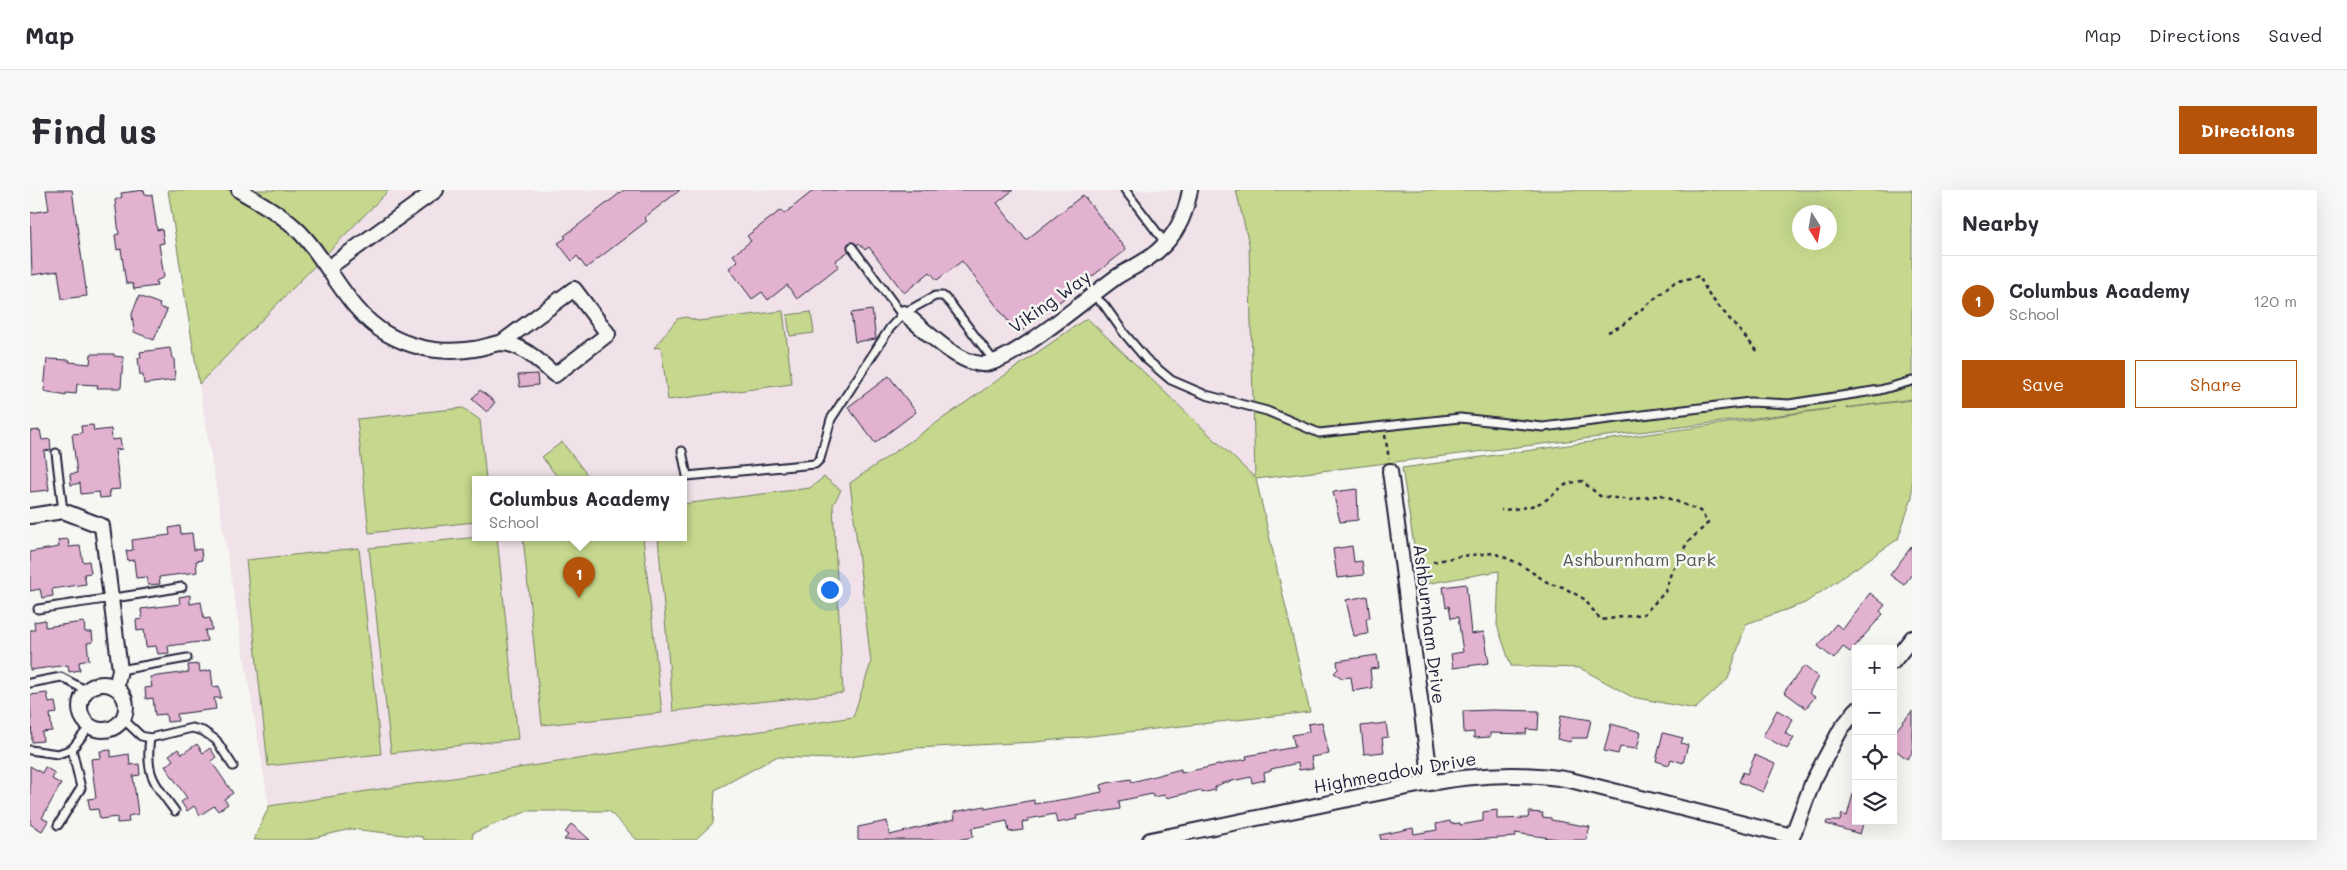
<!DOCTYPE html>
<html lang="en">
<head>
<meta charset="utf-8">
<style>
	body { margin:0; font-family:Mali,sans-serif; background:#f7f7f7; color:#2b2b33 }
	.controls { position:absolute; right:15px; bottom:15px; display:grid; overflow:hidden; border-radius:0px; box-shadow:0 5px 20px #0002 }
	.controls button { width:45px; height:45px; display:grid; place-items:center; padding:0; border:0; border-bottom:1px solid #e1e1e2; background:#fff; color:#2b2b33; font:25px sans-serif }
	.compass { position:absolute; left:1762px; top:15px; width:45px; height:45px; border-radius:50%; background:#fff; box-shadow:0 5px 20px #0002; rotate:169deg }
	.you { position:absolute; left:799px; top:399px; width:18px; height:18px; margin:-12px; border:4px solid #fff; border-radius:50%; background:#1a73e8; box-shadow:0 0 0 8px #1a73e833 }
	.badge { display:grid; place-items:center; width:32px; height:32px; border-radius:50%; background:#b45309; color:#fff; font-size:16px; font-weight:700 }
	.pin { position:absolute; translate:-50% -41px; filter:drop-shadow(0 1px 2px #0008) }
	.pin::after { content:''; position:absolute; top:26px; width:18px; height:15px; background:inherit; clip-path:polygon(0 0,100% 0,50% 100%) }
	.popup { position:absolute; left:442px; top:286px; width:215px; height:65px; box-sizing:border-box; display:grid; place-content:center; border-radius:0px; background:#fff; filter:drop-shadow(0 1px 4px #0005); font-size:16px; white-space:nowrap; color:#7c7c81 }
	.popup b { font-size:19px; color:#2b2b33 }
	.popup::after { content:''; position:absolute; left:50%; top:100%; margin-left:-10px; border:10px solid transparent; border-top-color:#fff }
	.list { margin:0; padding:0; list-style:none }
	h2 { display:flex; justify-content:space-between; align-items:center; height:65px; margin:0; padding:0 20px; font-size:21px }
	h2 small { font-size:16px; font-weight:400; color:#7c7c81 }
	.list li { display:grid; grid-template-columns:32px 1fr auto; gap:15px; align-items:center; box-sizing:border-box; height:90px; padding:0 20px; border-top:1px solid #e1e1e2 }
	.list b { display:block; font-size:19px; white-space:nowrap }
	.list p { margin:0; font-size:16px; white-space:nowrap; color:#7c7c81 }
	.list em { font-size:16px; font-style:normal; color:#7c7c81 }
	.actions { display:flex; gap:10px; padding:15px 20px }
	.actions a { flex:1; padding:11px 0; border:1px solid #b45309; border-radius:0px; text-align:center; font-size:18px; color:#b45309 }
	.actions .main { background:#b45309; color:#fff }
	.icon { flex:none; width:28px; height:28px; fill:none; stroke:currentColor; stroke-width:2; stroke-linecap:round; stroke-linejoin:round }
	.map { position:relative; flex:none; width:1882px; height:650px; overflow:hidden; border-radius:0px }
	header { display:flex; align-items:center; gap:30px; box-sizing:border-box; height:70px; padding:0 25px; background:#fff; border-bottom:1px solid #e1e1e2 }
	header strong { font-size:24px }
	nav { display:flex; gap:28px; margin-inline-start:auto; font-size:18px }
	.intro { display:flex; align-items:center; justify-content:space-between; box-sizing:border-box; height:120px; padding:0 30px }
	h1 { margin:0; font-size:35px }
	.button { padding:12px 22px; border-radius:0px; background:#b45309; color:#fff; font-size:18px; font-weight:700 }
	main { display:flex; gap:30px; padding:0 30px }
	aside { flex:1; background:#fff; border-radius:0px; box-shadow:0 5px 20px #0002 }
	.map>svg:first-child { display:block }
	.built { fill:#f0e2e8; fill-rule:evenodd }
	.green { fill:#c5d88d; stroke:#747d64; fill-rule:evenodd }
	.building { fill:#e3b2d1; stroke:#22223b }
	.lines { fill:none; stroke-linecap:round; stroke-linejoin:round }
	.lane-casing { stroke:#22223b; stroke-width:11 }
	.street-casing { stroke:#22223b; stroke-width:18 }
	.path { stroke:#22223b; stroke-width:2.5; stroke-dasharray:4 4; stroke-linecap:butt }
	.lane { stroke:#f6f6f2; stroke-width:7 }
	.street { stroke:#f6f6f2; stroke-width:14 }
	.labels { text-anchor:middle; stroke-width:5; stroke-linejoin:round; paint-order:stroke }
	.street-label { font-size:18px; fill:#22223b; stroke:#f6f6f2 }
	.park-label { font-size:18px; fill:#535954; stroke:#f6f6f2 }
</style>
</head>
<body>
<header>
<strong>Map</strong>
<nav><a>Map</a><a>Directions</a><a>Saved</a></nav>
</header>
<div class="intro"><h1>Find us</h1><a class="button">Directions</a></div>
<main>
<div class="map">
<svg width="1882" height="650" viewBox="0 0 1882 650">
	<rect width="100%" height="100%" fill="#f6f6f2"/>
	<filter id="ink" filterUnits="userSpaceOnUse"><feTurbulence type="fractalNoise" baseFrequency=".02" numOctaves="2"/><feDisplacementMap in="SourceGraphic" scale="10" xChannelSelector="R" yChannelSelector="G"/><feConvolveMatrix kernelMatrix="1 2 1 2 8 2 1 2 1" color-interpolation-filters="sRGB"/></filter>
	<g filter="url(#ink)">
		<path class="built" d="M295 0H1882V209L1225 289 823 527 239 616 169 194ZM1770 22H1800V52H1770ZM445 289H653V347H445Z"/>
		<g class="green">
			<polygon points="138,0 359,0 169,194"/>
			<path d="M1206 0H1882V209L1816 218 1882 210V307L1868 349 1775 413 1716 434 1698 489 1665 519 1602 507 1550 478 1481 476 1467 435 1469 381 1390 395 1372 278 1806 218 1226 289 1280 522 1006 552 885 558 805 569 746 567 685 600 683 633 665 650H607L579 621H498L443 643 442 650H394L393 647 321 639 275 650H224L239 616 823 527 841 473 820 293 1057 128 1225 288 1219 54ZM1770 22H1800V52H1770Z"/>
			<polygon points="753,121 762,194 638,210 631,157 624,158 647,129 656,127 668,131"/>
			<polygon points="781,122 784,143 760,146 757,125"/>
			<polygon points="433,218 450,230 456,289 445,289 445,332 339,343 327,229"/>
			<polygon points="532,252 558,286 554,289 529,289 512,267"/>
			<polygon points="794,287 811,300 803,315 813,503 643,521 628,347 653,347 653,314 780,298"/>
			<polygon points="448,347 467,347 488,549 361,563 339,358"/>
			<polygon points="493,347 613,347 632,523 512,535"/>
			<polygon points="329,358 351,564 238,576 216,370"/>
		</g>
		<g class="building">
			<polygon points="16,0 42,0 57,106 32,109 28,81 2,85 0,23 19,20"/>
			<polygon points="114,0 115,4 122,5 127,40 132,39 134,53 129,54 134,87 126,91 127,96 104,99 103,94 96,93 91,59 87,60 85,45 89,44 85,10 92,7 91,3"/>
			<polygon points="594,0 650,0 614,28 617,31 556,78 547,66 542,71 528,53 536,48 534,46"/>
			<polygon points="784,0 983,0 967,13 996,50 1053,5 1096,60 988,144 932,71 907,90 900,82 874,103 839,57 835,60 829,53 827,55 822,52 817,55 819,61 805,71 809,76 767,109 757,95 738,110 732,102 722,109 699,78 708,71 703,65 721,51 717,46 751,20 754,24"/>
			<polygon points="109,106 130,114 129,117 137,120 124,150 104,142 102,124"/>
			<polygon points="842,120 846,149 825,152 821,123"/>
			<polygon points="140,158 142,168 144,168 145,190 114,194 113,185 110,185 108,168 111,168 110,162"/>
			<polygon points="61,164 84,164 84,166 93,167 91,198 67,198 68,195 47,194 46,204 36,203 36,206 14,201 17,169 40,170 39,172 60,174"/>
			<polygon points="507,184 508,195 490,197 488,185"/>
			<polygon points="859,186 886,222 845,253 818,217"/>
			<polygon points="450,200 465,212 457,222 442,209"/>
			<polygon points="63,235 64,241 81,239 82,250 90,249 92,259 85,260 90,299 79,300 80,307 70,308 69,302 51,304 50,293 41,295 40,284 47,283 42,244 52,243 51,236"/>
			<polygon points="10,240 12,250 20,249 21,260 14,261 19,300 0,302 0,241"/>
			<polygon points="1327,299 1328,330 1310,332 1303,302"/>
			<polygon points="150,336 151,344 162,343 164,360 171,359 172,370 166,371 167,382 129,387 130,394 118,395 117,387 106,388 104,370 98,371 96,361 103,360 102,350 140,345 139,338"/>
			<polygon points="38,349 39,357 50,356 53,372 59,371 61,383 54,384 56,394 22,399 23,406 12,408 10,399 0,401 0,362 29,357 28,350"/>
			<polygon points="1322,356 1324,372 1332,371 1334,385 1307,388 1303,359"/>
			<polygon points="1882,356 1882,384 1874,395 1860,385"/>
			<polygon points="1436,394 1441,444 1454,442 1459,473 1423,478 1421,464 1433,462 1428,427 1421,428 1419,416 1416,417 1413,397"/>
			<polygon points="1840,403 1855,415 1850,421 1853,424 1820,462 1813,457 1804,469 1788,456 1806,434 1813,439"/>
			<polygon points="160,405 160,414 171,412 174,429 180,428 182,440 175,440 177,451 138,456 139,463 128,464 126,456 116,457 114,440 107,441 106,430 112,429 111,419 150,414 149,407"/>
			<polygon points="1337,406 1340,428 1336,428 1338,444 1324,446 1316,410"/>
			<polygon points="15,430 15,437 54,432 55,442 62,442 63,452 57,453 59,470 49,472 50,480 39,482 38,475 0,480 0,440 5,440 4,432"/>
			<polygon points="1347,465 1349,478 1340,479 1342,498 1323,501 1321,487 1312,488 1304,483 1308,479 1307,471"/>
			<polygon points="169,474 170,482 181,480 183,497 189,496 191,508 184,508 186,519 147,524 148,531 137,532 136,524 125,525 123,508 116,509 115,498 122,497 120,487 159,482 158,475"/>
			<polygon points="1774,476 1788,487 1779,503 1785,507 1776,518 1754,502"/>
			<polygon points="17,503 19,513 25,512 27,523 20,524 22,541 12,542 13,551 2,552 0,505"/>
			<polygon points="1462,520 1509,521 1508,540 1497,539 1496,544 1460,543 1460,547 1444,548 1444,542 1434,543 1433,521"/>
			<polygon points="1747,520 1763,529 1755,543 1764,548 1757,559 1733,546"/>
			<polygon points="1882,521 1882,563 1877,569 1863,558 1863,544"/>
			<polygon points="1531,525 1561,530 1557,548 1541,548 1540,552 1527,549"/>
			<polygon points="1292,532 1299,564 1281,567 1283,578 1269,580 1268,573 1241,579 1241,581 1234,583 1235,590 1222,593 1221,587 1193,593 1185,597 1185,600 1172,603 1171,600 1136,608 1135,605 1123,607 1122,604 1089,611 1090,619 1046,626 1047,629 1027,633 1025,624 998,629 998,631 992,632 993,640 979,642 977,631 942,638 943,647 927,650 828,650 828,637 857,631 860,645 925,629 924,622 955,616 955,619 1004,610 1004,614 1042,608 1072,602 1071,595 1077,593 1101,589 1102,592 1151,579 1151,583 1217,569 1216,566 1265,557 1262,545 1279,542 1278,534"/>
			<polygon points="1356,533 1358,547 1352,548 1354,562 1334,564 1331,536"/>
			<polygon points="1581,534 1611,542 1607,559 1590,557 1588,564 1574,561"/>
			<polygon points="1633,543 1653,548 1651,553 1658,555 1653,573 1641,569 1639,575 1626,571"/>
			<polygon points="167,554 173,563 180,558 186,567 181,571 203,603 194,609 198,614 188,621 184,616 170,625 164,616 157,621 151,612 157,608 135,576 143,570 139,565 148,559 152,564"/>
			<polygon points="81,560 81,567 99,564 100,575 109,574 110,585 103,586 108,624 98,626 99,632 87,633 87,627 70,629 68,619 60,620 58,609 66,608 61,569 71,568 70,561"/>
			<polygon points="1725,565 1745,574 1733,602 1709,592 1713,582 1717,584"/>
			<polygon points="0,576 12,583 15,577 25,583 22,589 31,594 12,628 18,631 12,641 0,634"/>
			<polygon points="1823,604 1826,605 1826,631 1834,631 1830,644 1796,634 1797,631 1810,631 1812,624 1817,626"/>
			<polygon points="1467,620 1467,629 1498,628 1499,622 1513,623 1512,627 1521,628 1521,630 1560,637 1556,650 1535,650 1485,643 1486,647 1440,650 1351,650 1350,645 1383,638 1384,644 1407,640 1406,634 1420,631 1421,634 1430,633 1430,635 1453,631 1453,622"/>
			<polygon points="541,634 550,641 560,650 534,650 538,645 535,643"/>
		</g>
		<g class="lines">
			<defs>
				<g id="lane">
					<polyline points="1095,0 1136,54"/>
					<polyline points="822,57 872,125"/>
					<polyline points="1063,105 1074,115 1094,143 1116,169 1141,190 1176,205 1237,221 1289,243 1430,228 1513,237 1720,212 1759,214 1850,200 1882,191"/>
					<polyline points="652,261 657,286 785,274 790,269 801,229 860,138 874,123 905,106 913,106 920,113 964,171"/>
					<polyline points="26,263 33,321"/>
					<path d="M8 419C56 411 105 406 152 397"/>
					<polyline points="90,480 157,468"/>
					<polyline points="0,493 31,487 57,501"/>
					<polyline points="93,529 111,546 120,548 162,538 173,541 186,550 203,576"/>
					<path d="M120 548C115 584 124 593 145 621"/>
					<polyline points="0,560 28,564 42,559 60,536"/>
					<polyline points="28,635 51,598 42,559"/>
				</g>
				<g id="street">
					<path d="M209 0C233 15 258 27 276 49 302 79 321 124 357 144 384 159 413 164 444 159 453 158 462 154 470 153 491 153 510 172 525 185L578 144 544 99 471 153"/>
					<polyline points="298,78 406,0"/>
					<path d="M874 123C894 139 926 173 952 174 979 176 1061 104 1088 86 1105 76 1121 69 1135 54 1150 38 1156 21 1160 0"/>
					<polyline points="1360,281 1401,592"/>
					<polyline points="0,326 33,321 72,336 90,480 86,498"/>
					<polyline points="1863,472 1882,448"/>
					<circle cx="73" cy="517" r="23"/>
					<path d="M1120 650C1185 637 1250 623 1314 610 1390 594 1463 576 1540 590L1762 646"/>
					<polyline points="1761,650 1783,591 1811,539 1826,520"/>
				</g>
			</defs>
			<use href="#lane" class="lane-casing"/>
			<use href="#street" class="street-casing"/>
			<g class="path">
				<polyline points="1578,142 1591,136 1645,92 1669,86 1679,105 1729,163"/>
				<polyline points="1355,245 1359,269"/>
				<path d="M1389 398H1392L1394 385 1403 372 1431 366 1464 363 1488 373 1520 394 1533 397 1554 409 1571 430 1614 424 1635 402 1641 383 1657 353 1678 333 1670 321 1631 305 1600 310 1570 306 1552 291C1527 294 1532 301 1514 311 1501 318 1485 319 1471 320"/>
			</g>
			<use href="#lane" class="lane"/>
			<use href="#street" class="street"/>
		</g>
	</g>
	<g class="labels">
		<g class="street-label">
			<text transform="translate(1020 112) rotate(-35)" y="6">Viking Way</text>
			<text transform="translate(1399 434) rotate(83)" y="6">Ashburnham Drive</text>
			<text transform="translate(1365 583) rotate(-10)" y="6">Highmeadow Drive</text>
		</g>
		<g class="park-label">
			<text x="1609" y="376">Ashburnham Park</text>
		</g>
	</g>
</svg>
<div class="controls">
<button>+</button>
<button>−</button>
<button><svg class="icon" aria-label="locate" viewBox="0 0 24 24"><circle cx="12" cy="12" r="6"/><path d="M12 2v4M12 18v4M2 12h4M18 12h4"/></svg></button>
<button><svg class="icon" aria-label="layers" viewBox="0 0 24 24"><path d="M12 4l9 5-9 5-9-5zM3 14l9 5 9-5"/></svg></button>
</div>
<svg class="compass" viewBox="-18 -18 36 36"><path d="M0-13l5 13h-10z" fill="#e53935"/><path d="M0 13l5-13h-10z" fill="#7c7c81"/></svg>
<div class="you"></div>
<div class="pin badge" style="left:549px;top:408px">1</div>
<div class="popup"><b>Columbus Academy</b>School</div>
</div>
<aside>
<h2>Nearby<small></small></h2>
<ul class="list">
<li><span class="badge">1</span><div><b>Columbus Academy</b><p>School</p></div><em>120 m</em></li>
</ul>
<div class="actions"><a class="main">Save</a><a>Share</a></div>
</aside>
</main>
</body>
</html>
